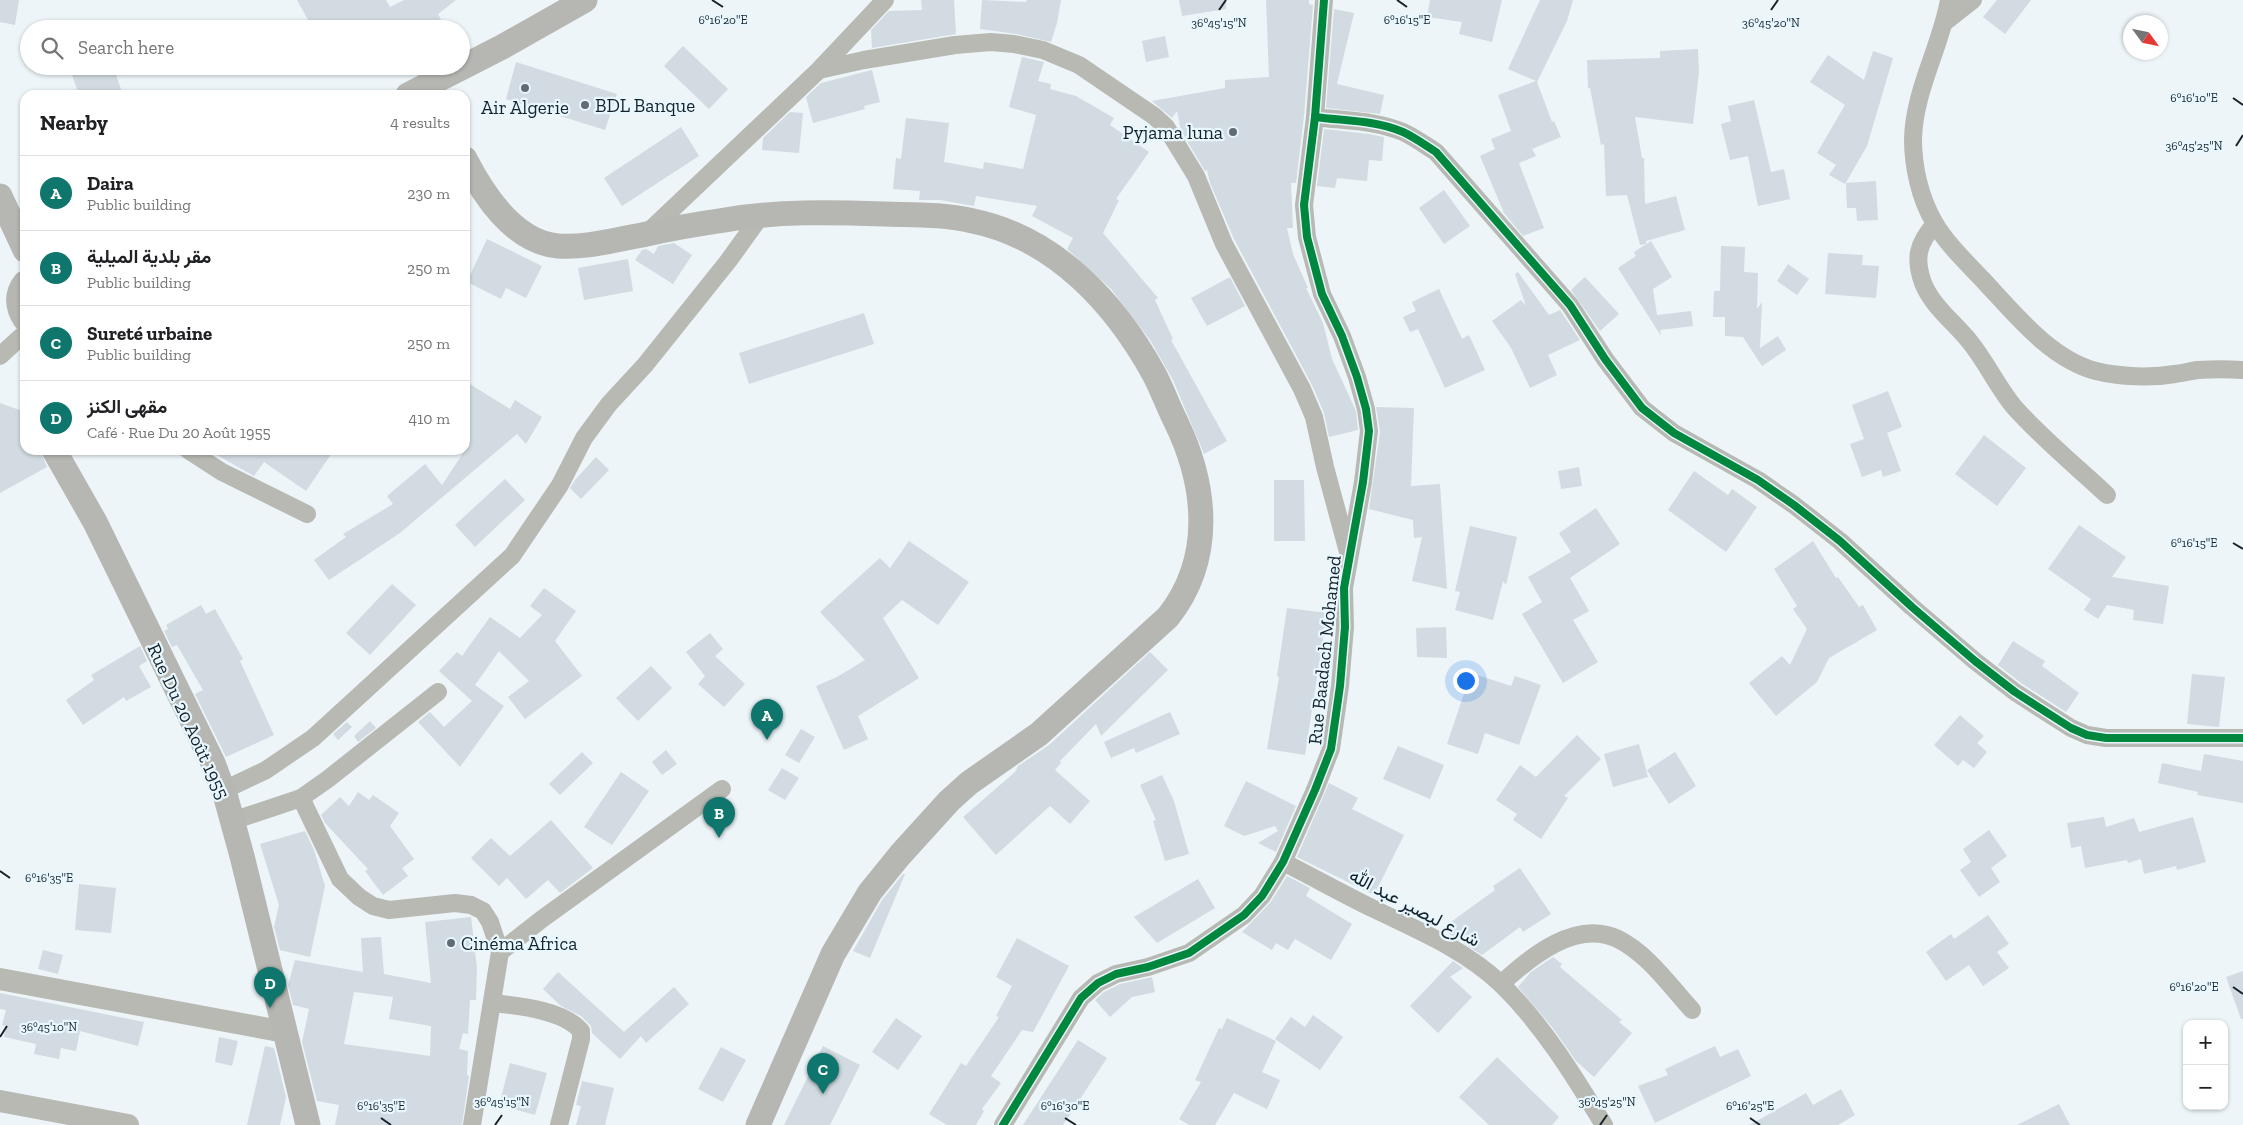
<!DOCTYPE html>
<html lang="en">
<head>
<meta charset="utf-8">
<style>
	body { margin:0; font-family:"Zilla Slab",Vazirmatn,serif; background:#f6f6f6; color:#202124 }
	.controls { position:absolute; right:15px; bottom:15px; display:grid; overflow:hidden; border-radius:10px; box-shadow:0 1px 4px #0004 }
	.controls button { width:45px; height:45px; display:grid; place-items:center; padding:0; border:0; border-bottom:1px solid #e0e0e0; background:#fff; color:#202124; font:25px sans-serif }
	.compass { position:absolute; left:2123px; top:15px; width:45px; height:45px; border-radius:50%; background:#fff; box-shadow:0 1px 4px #0004; rotate:123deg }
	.you { position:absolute; left:1465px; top:680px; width:18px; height:18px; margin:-12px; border:4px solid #fff; border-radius:50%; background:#1a73e8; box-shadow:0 0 0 8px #1a73e833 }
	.badge { display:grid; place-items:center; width:32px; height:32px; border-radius:50%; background:#0f766e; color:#fff; font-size:16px; font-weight:700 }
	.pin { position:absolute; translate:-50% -41px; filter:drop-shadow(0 1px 2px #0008) }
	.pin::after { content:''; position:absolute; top:26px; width:18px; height:15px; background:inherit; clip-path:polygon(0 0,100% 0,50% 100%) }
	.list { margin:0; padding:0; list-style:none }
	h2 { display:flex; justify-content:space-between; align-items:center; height:65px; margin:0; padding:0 20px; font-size:21px }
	h2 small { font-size:16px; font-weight:400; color:#757577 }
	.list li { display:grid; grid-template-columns:32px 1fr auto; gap:15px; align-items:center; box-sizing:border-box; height:75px; padding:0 20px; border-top:1px solid #e0e0e0 }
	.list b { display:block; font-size:19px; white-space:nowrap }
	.list p { margin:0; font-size:16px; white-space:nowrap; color:#757577 }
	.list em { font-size:16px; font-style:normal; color:#757577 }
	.icon { flex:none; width:28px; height:28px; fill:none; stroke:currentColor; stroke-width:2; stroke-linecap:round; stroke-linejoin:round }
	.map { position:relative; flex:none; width:2243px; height:1125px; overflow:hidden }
	.search { position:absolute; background:#fff; box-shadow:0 1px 4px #0004; left:20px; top:20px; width:450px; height:55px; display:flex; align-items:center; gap:12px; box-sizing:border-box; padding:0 18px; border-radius:28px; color:#757577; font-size:19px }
	.panel { position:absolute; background:#fff; box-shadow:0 1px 4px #0004; left:20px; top:90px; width:450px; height:365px; border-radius:15px }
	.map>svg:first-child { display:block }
	.building { fill:#d1dbe1; fill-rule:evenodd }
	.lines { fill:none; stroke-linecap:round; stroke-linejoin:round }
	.minor { stroke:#b7b9b2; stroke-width:18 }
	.tertiary { stroke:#b7b9b2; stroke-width:22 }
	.secondary { stroke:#b6b7b2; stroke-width:25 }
	.cycleway-casing { stroke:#e8f6fe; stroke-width:11 }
	.cycleway { stroke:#00873e; stroke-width:8 }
	.ticks { fill:none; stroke:#16232a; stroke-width:2 }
	.poi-dot { fill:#616c72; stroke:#e8f6fe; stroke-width:2 }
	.labels { text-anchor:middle; stroke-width:4.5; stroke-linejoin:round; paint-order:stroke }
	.poi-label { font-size:19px; fill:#16232a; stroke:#e8f6fe; text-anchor:start }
	.street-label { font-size:19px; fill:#16232a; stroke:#e8f6fe }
	.ticks-label { font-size:12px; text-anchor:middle; fill:#16232a; stroke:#e8f6fe; stroke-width:4.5; stroke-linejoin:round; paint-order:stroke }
</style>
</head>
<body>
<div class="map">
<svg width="2243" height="1125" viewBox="0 0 2243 1125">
	<rect width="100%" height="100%" fill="#edf5f9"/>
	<g class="building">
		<polygon points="0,0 19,0 15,25 0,22"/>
		<polygon points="297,0 386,0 390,7 404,0 456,0 438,14 446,29 313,29"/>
		<polygon points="921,0 954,0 956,34 872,48 871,30 889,11 922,10"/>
		<polygon points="982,0 1026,2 1027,0 1061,0 1057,23 1051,42 1016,34 980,29"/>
		<polygon points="1179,0 1226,0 1226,9 1182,16"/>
		<polygon points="1266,0 1309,0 1309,4 1313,5 1304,116 1296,183 1291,183 1293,228 1287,228 1293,254 1308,288 1306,288 1323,323 1332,359 1356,411 1358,430 1329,437 1324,413 1312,385 1234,239 1210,183 1207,170 1205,171 1181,131 1177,111 1172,118 1152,101 1225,88 1225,80 1269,77"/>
		<polygon points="1430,0 1502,0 1492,42 1459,34 1462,22 1427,17"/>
		<polygon points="1540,0 1573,0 1567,21 1537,82 1552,122 1554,121 1561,137 1532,149 1536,156 1519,163 1544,228 1523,236 1504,213 1480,156 1495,149 1491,139 1511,131 1498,95 1536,81 1508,69"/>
		<polygon points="1997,0 2031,0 2005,34 1983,17"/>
		<polygon points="1334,9 1354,13 1337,84 1384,95 1380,114 1326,108"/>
		<polygon points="1165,36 1169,57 1146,62 1142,41"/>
		<polygon points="683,46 728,89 709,109 664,66"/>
		<polygon points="1698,49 1699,72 1693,124 1635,117 1642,158 1644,158 1645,204 1676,196 1685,230 1646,241 1646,244 1640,245 1627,195 1606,196 1604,144 1601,145 1590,88 1588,88 1587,60 1660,58 1660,51"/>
		<polygon points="1873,51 1893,58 1867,146 1845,184 1829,175 1836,165 1817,153 1845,105 1810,82 1828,55 1864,80"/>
		<polygon points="1022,57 1044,62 1038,81 1051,84 1050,89 1076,96 1114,118 1110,125 1149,152 1116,199 1119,200 1103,233 1158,298 1155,300 1173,339 1171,340 1227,441 1204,454 1173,380 1150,340 1111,289 1067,249 1073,238 1032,216 1037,206 976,196 974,206 940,200 919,200 920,191 893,189 896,158 901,159 906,118 949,123 944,162 983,169 984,162 1023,169 1036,115 1009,107"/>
		<polygon points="516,62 617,94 605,130 506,99"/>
		<polygon points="69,66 113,66 123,95 79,95"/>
		<polygon points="872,70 880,102 864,106 865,109 813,123 806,97 821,83"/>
		<polygon points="1754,100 1771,172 1784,169 1790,199 1758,206 1748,156 1730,160 1721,124 1731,121 1728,106"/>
		<polygon points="790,112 803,113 799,153 762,150 763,138"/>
		<polygon points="681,127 699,156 622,206 604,178"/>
		<polygon points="1324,129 1369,134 1384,137 1382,161 1369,160 1367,181 1337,178 1335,188 1317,186"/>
		<polygon points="1876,181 1878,220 1857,221 1856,208 1847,208 1846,183"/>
		<polygon points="1444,190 1470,226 1444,244 1419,208"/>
		<polygon points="487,239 542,266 526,298 506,288 501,299 467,282"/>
		<polygon points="1651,241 1672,277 1653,289 1657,315 1691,311 1693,326 1660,330 1661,336 1618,268 1636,256 1634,252"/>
		<polygon points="674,243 692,255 673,284 635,260 642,250 646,249 654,254 658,246"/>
		<polygon points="1721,246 1745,247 1744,272 1758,273 1757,309 1762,302 1760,348 1778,336 1786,350 1762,366 1743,337 1725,336 1725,317 1713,317 1714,291 1720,291"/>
		<polygon points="1828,253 1863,255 1862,265 1879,266 1876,298 1825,294"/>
		<polygon points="628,259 633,291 584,300 578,268"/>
		<polygon points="1788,264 1809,279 1797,295 1777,281"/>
		<polygon points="1518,272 1549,315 1560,310 1580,340 1548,355 1557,375 1530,388 1511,348 1492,321 1521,300 1526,306 1515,274"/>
		<polygon points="1230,277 1245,306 1207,326 1191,298"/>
		<polygon points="1585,277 1619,314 1600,331 1571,290"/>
		<polygon points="1439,289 1462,339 1469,335 1485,370 1445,388 1418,329 1410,332 1403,317 1416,311 1412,302"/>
		<polygon points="864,313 874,344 749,384 739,353"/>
		<polygon points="465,381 510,409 515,400 542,417 526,444 517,434 400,533 329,580 314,560 346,537 343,534 393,504 387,496 425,464 442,485 465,450"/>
		<polygon points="1888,391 1902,427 1887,433 1901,471 1883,477 1881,470 1862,477 1850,444 1864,439 1852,405"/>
		<polygon points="0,403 25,412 25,450 40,450 47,467 0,493"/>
		<polygon points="1376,407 1414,408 1411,486 1440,484 1447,589 1412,581 1422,537 1414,538 1413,520 1369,509 1380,432"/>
		<polygon points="1984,435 2026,468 1997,506 1955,474"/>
		<polygon points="208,450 334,450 306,491 264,462 254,476"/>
		<polygon points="596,457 609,470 581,499 570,488 575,480"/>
		<polygon points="1579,467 1582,486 1561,489 1558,471"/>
		<polygon points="1694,471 1728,495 1732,489 1757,507 1726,552 1668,510"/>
		<polygon points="505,479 525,500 475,547 455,525"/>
		<polygon points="1274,480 1304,480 1305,541 1274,541"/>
		<polygon points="1596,508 1620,544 1570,578 1589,611 1573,620 1598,662 1563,683 1522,614 1542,602 1528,577 1571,552 1559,533"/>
		<polygon points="2079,525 2126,557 2112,577 2169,586 2163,624 2133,620 2134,610 2107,605 2098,619 2084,610 2091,599 2048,569"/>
		<polygon points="1470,526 1517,537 1506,585 1503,581 1493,620 1455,610 1460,592 1455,591"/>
		<polygon points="909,541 969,582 938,625 902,600 883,618 919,678 858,716 868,739 844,750 816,686 837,677 865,660 820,612 880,558 890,568"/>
		<polygon points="1813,541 1836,578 1838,577 1859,607 1863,605 1877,630 1829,658 1817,682 1776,716 1749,683 1782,656 1790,665 1807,629 1793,609 1797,606 1774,569"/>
		<polygon points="392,584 416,605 370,655 346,633"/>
		<polygon points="544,588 576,611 555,641 582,676 525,719 508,697 529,681 499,651 475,685 504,706 460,767 418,722 430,712 444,727 472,701 439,671 457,652 462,656 490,617 520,638 542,615 530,606"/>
		<polygon points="201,605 206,614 215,609 243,659 240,661 274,735 226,757 195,694 203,690 177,645 172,647 164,631 168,629 166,625"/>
		<polygon points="1287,608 1327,613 1305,755 1267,749 1279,677 1277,676"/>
		<polygon points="1446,627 1447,658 1417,657 1416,628"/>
		<polygon points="710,633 723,649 715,656 745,684 724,707 698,684 705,676 686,652"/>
		<polygon points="2013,641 2045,661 2042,666 2079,693 2066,712 2021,683 1998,665"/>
		<polygon points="140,646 147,661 139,666 151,687 126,701 124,697 83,725 66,700 94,680 91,675"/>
		<polygon points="1150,652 1168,670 1101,736 1096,724 1060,761 1061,763 1055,770 1090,801 1070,824 1050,806 996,855 963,817 1015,772 1018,766 1049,745"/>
		<polygon points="651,666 672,688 638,721 616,698"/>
		<polygon points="1471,673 1511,686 1515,676 1541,685 1519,745 1485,733 1478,754 1447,744"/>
		<polygon points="2192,674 2225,677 2219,727 2187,724"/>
		<polygon points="1170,712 1180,734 1136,753 1134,748 1111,758 1104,742"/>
		<polygon points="1960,715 1984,736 1977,743 1987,752 1974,768 1963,760 1958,766 1934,745"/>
		<polygon points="370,721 376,728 358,742 354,736"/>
		<polygon points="347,722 352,727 338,740 333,734"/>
		<polygon points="801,729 815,737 799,763 785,755"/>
		<polygon points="1577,735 1601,759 1564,796 1568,798 1541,839 1513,820 1517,814 1496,800 1520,765 1536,777"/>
		<polygon points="1639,744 1648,777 1613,787 1604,754"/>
		<polygon points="1398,746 1444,765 1430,799 1383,779"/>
		<polygon points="666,750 677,764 662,775 652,762"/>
		<polygon points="582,752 593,763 560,795 549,784"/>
		<polygon points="1675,752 1696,786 1669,804 1647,770"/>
		<polygon points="2204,754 2243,761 2243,803 2197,795 2198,792 2158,783 2162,763 2201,771"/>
		<polygon points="782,768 799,778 785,800 768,790"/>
		<polygon points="621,772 649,791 612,845 584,827"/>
		<polygon points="1162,775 1174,801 1189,854 1165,861 1153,821 1156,820 1140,785"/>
		<polygon points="1246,781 1296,806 1276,852 1258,843 1278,831 1275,826 1244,836 1224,826"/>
		<polygon points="1329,783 1358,798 1352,809 1404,835 1374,895 1297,857"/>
		<polygon points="358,792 369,800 373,795 399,813 390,826 414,859 402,868 408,876 383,895 365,871 368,869 325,823 321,815 340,797 349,806"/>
		<polygon points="2104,817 2106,827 2134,818 2139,832 2193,817 2206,862 2177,870 2176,866 2144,874 2141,859 2128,863 2127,860 2085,868 2081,846 2071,848 2067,823"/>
		<polygon points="551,820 593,868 560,893 548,880 526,899 507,878 499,886 471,858 491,838 510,856"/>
		<polygon points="1989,830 2007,856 1991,868 2000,882 1979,897 1960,870 1971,862 1963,849"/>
		<polygon points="305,831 314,850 325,886 310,957 280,950 274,927 279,905 260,844"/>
		<polygon points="1520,868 1551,914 1523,932 1520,927 1482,955 1450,935 1444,927 1495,890 1493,886"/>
		<polygon points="903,874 905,874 870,958 853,951 882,900"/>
		<polygon points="1287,876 1310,888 1306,896 1352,924 1331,960 1295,939 1288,950 1276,943 1272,950 1242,932 1270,903"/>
		<polygon points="1198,879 1215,908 1157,943 1134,917"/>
		<polygon points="79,884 116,888 111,933 75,930"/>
		<polygon points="1988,915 2009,944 1997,952 2009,968 1983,986 1969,965 1946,981 1926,952 1951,934 1954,939"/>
		<path d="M471 917 477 968 476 1000H470L468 1034 463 1033 459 1049 468 1051 467 1075 469 1076 462 1125H335L339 1105 317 1101 302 1042 309 1009 293 1005 288 985 295 960 363 972 361 938 381 937 384 974 431 983 425 922ZM354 992 393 997 389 1019 431 1026 430 1056 344 1044Z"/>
		<polygon points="1017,938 1069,966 1033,1032 1022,1030 991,1076 1001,1083 982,1109 984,1111 976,1125 947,1125 929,1114 961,1063 966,1066 999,1017 996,1016 1012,986 996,977"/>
		<polygon points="43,950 63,955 58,974 38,969"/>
		<polygon points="1553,957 1562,964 1560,967 1622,1020 1619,1022 1632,1033 1594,1077 1576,1061 1552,1027 1518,987 1531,972"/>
		<polygon points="1453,961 1463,968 1450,977 1472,997 1438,1033 1410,1006"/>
		<polygon points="2243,971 2243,1019 2241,1019 2226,977"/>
		<polygon points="558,972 624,1032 674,987 689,1004 646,1043 641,1036 620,1059 592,1033 591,1026 581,1016 561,1006 543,989"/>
		<polygon points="1152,977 1155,992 1132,997 1110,1017 1095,1000 1104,992 1120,984"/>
		<polygon points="0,993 144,1022 138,1046 80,1031 76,1051 61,1048 59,1059 34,1054 36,1044 4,1037 6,1026 2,1025 6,1010 0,1009"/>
		<polygon points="1313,1015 1343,1037 1320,1070 1275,1039 1291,1017 1305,1027"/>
		<polygon points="896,1018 922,1036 898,1070 872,1052"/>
		<polygon points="1227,1018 1276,1041 1262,1072 1280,1080 1267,1109 1234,1093 1215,1125 1189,1125 1179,1119 1201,1082 1195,1080 1219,1028 1222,1029"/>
		<polygon points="219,1037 238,1041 232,1066 215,1062"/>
		<polygon points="1078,1040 1107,1058 1063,1125 1023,1125"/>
		<polygon points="265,1046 274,1048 286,1097 280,1125 247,1125"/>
		<polygon points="823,1046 860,1065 830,1125 784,1125"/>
		<polygon points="1715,1046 1720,1057 1738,1049 1751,1076 1655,1123 1638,1086 1668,1075 1665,1069"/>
		<polygon points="721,1047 746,1060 723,1102 698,1089"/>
		<polygon points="1497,1057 1559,1117 1552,1125 1489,1125 1459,1097"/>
		<polygon points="510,1063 547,1073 535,1115 499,1105"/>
		<polygon points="582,1081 614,1088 605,1125 576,1125 581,1106 576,1105"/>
		<polygon points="1841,1089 1855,1115 1838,1125 1750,1125 1806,1093 1813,1105"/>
		<polygon points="2059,1104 2070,1125 2017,1125"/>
	</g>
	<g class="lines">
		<g class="minor">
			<path d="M1949 0C1941 46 1914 91 1913 139 1913 167 1920 198 1934 222 1946 243 1966 262 1983 280 2014 313 2050 359 2096 371 2120 377 2151 378 2175 374 2183 373 2190 371 2198 370 2213 369 2228 369 2243 370"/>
			<polyline points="1945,22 1973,0"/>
			<polyline points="819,70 864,60 955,45 991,42 1014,44 1043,50 1079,65 1154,116 1166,127 1196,176 1224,244 1302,389 1314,417 1325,467 1348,552"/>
			<path d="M1315 117C1344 121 1375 120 1403 132 1414 137 1425 145 1436 152L1570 305 1605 359 1642 408 1674 433 1758 480 1794 505 1840 541 1912 607 1975 661 2015 692 2071 728 2087 735 2106 738H2243"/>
			<path d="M1935 224C1918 243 1914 258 1923 283 1932 306 1955 323 1970 342 1987 363 1998 388 2015 408 2043 439 2077 467 2107 495"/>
			<polyline points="646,234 819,70 885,0"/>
			<polyline points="0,356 25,333"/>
			<polyline points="188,450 222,472 307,514"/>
			<polyline points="224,790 266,770 313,738 512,556 560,485 584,438 609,404 645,365 729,260 762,214"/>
			<polyline points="301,798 340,879 359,897 373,906 389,910 455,903 471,905 483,911 490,922 500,952 472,1125"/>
			<polyline points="232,821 301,798 328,779 438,692"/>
			<path d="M1283 862C1313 877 1343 894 1374 909 1419 931 1464 949 1501 984 1543 1025 1574 1076 1604 1125"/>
			<polyline points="500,952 542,919 722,789"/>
			<path d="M1501 984C1530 957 1576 919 1618 939 1648 954 1670 986 1692 1010"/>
			<path d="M493 1003C519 1006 564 1010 581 1031V1039L559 1125"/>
			<polyline points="1003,1125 1081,998 1098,983 1116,974 1148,967 1189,953 1244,915 1262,896 1283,862 1315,790 1331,749 1340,686 1345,627 1344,588 1363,482 1369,431 1366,409 1357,377 1342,336 1322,294 1307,237 1304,205 1315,117 1324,0"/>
		</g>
		<g class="tertiary">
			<polyline points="0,979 285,1032"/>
			<polyline points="0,1101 128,1125"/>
		</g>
		<g class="secondary">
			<polyline points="408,95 502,47 585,0"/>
			<path d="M465 159C483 194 513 242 558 246 586 248 614 240 642 235 669 229 697 224 725 220 778 211 830 212 884 214 913 215 944 214 973 221 1055 238 1115 303 1154 374 1162 389 1168 406 1176 422 1207 486 1214 559 1168 617L1039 734 969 783 949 801 900 855 870 892 833 954 758 1125"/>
			<polyline points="0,196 25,250"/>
			<path d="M25 283C16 294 17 307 25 319"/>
			<polyline points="54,450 95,522 213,763 226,798 242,856 308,1125"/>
		</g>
		<defs>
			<g id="cycleway">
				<path d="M1315 117C1344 121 1375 120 1403 132 1414 137 1425 145 1436 152L1570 305 1605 359 1642 408 1674 433 1758 480 1794 505 1840 541 1912 607 1975 661 2015 692 2071 728 2087 735 2106 738H2243"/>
				<polyline points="1003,1125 1081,998 1098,983 1116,974 1148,967 1189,953 1244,915 1262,896 1283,862 1315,790 1331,749 1340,686 1345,627 1344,588 1363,482 1369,431 1366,409 1357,377 1342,336 1322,294 1307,237 1304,205 1315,117 1324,0"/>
			</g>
		</defs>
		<use href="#cycleway" class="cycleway-casing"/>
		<use href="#cycleway" class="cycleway"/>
	</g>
	<path class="ticks" d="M712 0 723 7M1397 0 1407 7M1219 10 1226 0M1771 10 1778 0M2233 98 2243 105M2236 146 2243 135M2233 543 2243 549M0 871 10 878M2233 987 2243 994M0 1037 7 1026M381 1118 391 1125M1065 1118 1076 1125M1750 1118 1760 1125M495 1125 502 1115M1600 1125 1607 1115"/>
	<g class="poi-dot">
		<circle cx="525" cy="88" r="5"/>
		<circle cx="585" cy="105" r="5"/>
		<circle cx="1233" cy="132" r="5"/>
		<circle cx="451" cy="943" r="5"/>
	</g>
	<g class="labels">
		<g class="poi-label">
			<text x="595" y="112">BDL Banque</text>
			<text x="525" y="114" text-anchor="middle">Air Algerie</text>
			<text x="1223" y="139" text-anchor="end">Pyjama luna</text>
			<text x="461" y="950">Cinéma Africa</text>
		</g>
		<g class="street-label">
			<text transform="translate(1324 650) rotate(-84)" y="7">Rue Baadach Mohamed</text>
			<text transform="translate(189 721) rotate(65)" y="7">Rue Du 20 Août 1955</text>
			<text transform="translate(1415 907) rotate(28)" y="7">شارع لبصير عبد الله</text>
		</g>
	</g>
	<g class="ticks-label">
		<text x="723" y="24">6°16'20"E</text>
		<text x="1407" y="24">6°16'15"E</text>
		<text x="1219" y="27">36°45'15"N</text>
		<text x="1771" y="27">36°45'20"N</text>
		<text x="2194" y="102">6°16'10"E</text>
		<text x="2194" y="150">36°45'25"N</text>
		<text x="2194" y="547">6°16'15"E</text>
		<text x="49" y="882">6°16'35"E</text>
		<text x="2194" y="991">6°16'20"E</text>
		<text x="49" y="1031">36°45'10"N</text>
		<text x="502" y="1106">36°45'15"N</text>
		<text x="1607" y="1106">36°45'25"N</text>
		<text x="381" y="1110">6°16'35"E</text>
		<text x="1065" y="1110">6°16'30"E</text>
		<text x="1750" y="1110">6°16'25"E</text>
	</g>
</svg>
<div class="controls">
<button>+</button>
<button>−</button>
</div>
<svg class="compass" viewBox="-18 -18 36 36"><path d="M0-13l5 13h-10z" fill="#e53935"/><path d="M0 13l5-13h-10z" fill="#757577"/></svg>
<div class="you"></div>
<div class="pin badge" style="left:767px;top:740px">A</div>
<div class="pin badge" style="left:719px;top:838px">B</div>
<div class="pin badge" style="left:823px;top:1094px">C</div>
<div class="pin badge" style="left:270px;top:1008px">D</div>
<div class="search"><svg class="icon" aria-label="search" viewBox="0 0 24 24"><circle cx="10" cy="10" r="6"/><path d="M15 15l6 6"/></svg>Search here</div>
<section class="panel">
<h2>Nearby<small>4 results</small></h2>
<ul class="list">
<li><span class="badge">A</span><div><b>Daira</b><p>Public building</p></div><em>230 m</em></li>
<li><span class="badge">B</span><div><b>مقر بلدية الميلية</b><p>Public building</p></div><em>250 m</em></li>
<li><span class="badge">C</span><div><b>Sureté urbaine</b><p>Public building</p></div><em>250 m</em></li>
<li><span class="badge">D</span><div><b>مقهى الكنز</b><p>Café · Rue Du 20 Août 1955</p></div><em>410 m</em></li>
</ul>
</section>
</div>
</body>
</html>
